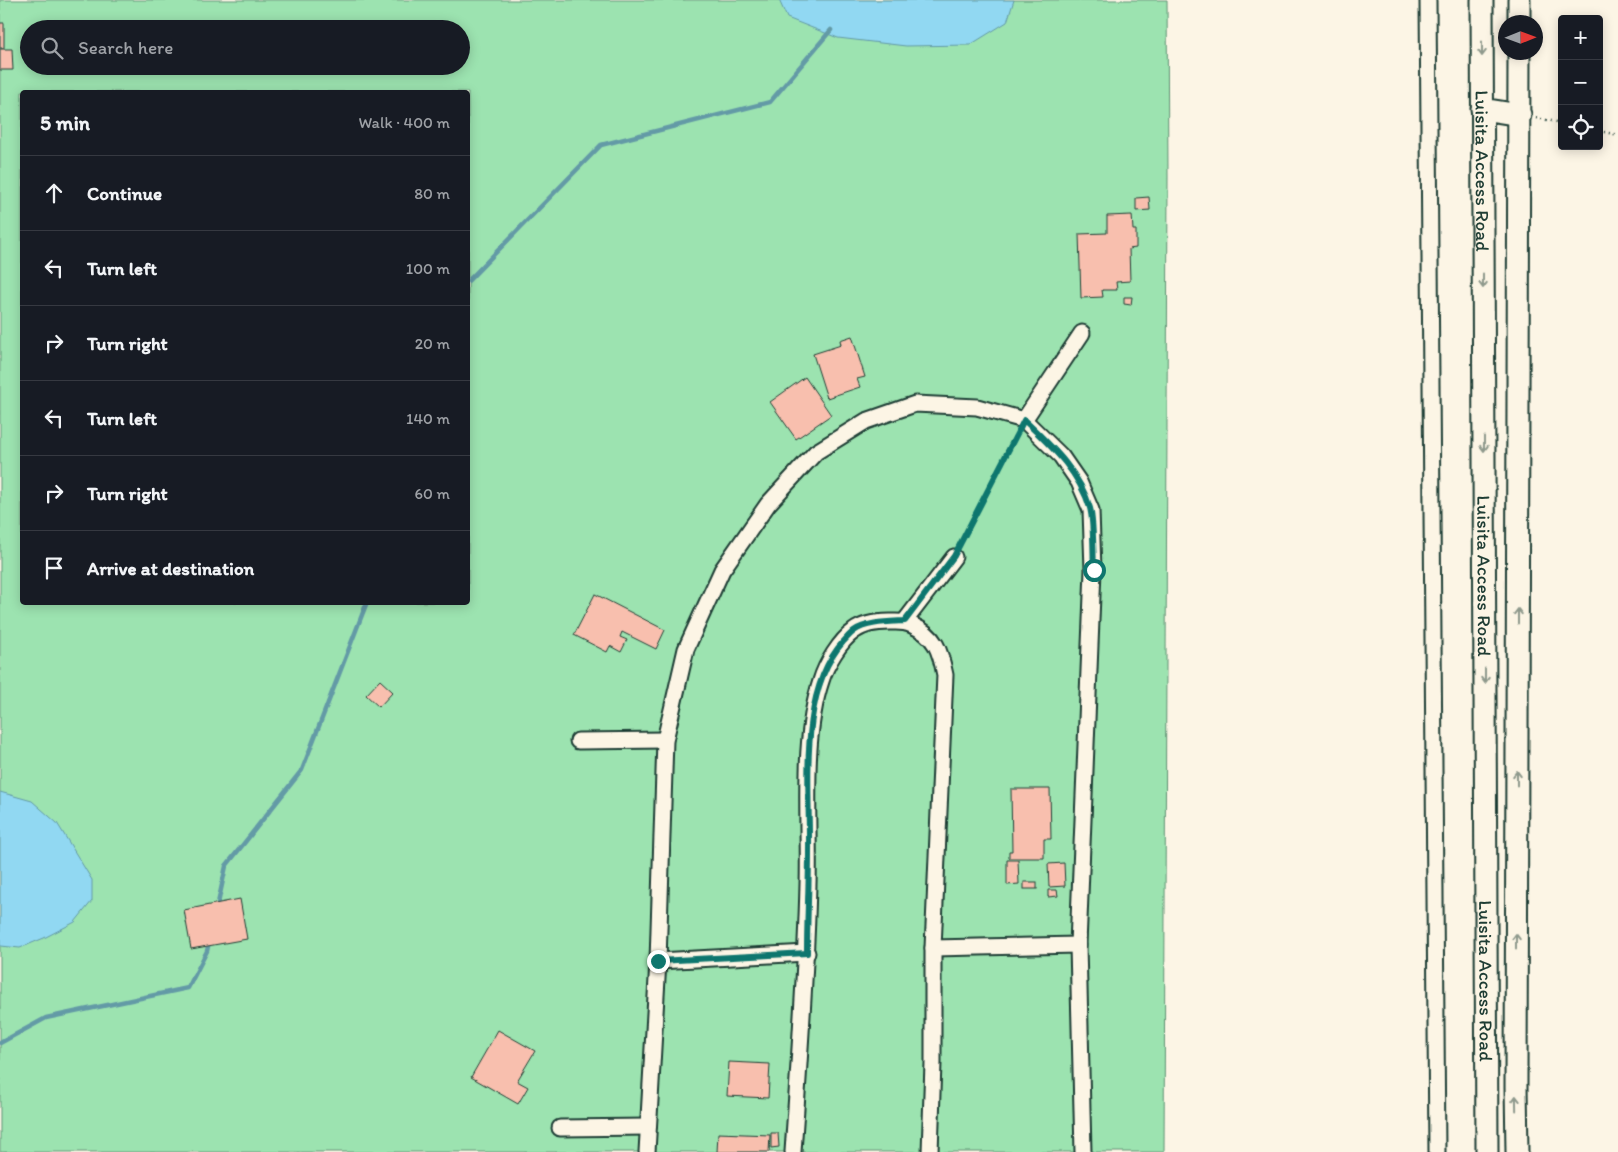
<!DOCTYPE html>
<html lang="en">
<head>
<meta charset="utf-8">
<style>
	body { margin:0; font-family:Itim,sans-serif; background:#20242c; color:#f1f3f6 }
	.controls { position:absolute; right:15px; top:15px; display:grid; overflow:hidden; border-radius:5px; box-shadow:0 2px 12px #0003 }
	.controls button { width:45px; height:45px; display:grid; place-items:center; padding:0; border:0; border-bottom:1px solid #363941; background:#171b24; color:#f1f3f6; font:25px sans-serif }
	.compass { position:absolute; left:1498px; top:15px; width:45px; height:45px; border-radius:50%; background:#171b24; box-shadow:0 2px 12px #0003; rotate:89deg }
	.stop { position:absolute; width:15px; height:15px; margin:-11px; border:4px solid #0f766e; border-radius:50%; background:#fff }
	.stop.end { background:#0f766e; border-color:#fff; box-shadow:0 1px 5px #0008 }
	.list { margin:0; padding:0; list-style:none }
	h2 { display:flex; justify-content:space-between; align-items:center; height:65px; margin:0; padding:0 20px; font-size:21px }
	h2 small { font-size:16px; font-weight:400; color:#9ea1a6 }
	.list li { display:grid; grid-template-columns:32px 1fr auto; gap:15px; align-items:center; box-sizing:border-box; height:75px; padding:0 20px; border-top:1px solid #363941 }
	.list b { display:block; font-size:19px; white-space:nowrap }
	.list em { font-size:16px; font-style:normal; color:#9ea1a6 }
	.icon { flex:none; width:28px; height:28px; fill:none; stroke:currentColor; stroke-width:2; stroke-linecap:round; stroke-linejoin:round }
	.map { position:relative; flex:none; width:1618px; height:1152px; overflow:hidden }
	.search { position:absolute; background:#171b24; box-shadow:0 2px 12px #0003; left:20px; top:20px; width:450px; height:55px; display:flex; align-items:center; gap:12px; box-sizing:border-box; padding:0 18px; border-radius:28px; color:#9ea1a6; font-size:19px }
	.panel { position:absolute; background:#171b24; box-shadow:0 2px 12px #0003; left:20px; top:90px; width:450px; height:515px; border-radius:5px }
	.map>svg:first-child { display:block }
	.green { fill:#9ce3b0; stroke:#5e9072; fill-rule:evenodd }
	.water { fill:#91d8f2; stroke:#639aa6 }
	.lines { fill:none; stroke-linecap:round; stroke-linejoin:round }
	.stream { stroke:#639aa6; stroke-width:4.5 }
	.building { fill:#f8bfae; stroke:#1f3d34 }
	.street-casing { stroke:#1f3d34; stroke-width:19 }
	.secondary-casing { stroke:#1f3d34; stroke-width:25 }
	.path { stroke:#1f3d34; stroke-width:2.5; stroke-dasharray:1 4; stroke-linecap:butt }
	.street { stroke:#fcf5e5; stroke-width:15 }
	.secondary { stroke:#fcf5e5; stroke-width:21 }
	.oneway { stroke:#8e998c }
	.route { stroke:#0f766e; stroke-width:6 }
	.labels { text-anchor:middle; stroke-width:4; stroke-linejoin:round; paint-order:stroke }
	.street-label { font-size:19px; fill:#1f3d34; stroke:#fcf5e5 }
</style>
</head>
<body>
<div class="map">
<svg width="1618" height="1152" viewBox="0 0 1618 1152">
	<rect width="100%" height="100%" fill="#fcf5e5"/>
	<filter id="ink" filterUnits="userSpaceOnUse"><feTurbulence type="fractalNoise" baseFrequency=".02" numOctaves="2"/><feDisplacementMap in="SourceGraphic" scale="10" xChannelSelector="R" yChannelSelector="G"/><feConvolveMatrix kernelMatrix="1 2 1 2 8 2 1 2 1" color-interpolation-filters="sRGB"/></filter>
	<g filter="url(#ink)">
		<path class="green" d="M0 0H1167L1168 176 1164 1152H0ZM29 29H461V66H29ZM22 92H468V602H22Z"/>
		<g class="water">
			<polygon points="779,0 1014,0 1007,22 970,45 906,46 838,38 787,18"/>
			<polygon points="0,792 32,801 57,823 92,880 92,901 75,922 44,938 20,948 1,946 0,945"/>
		</g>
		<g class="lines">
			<g class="stream">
				<polyline points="468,281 601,145 770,102 831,30"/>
				<polyline points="217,908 226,866 302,770 367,602"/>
				<polyline points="0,1043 46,1018 188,988 207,951 209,942"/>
			</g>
		</g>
		<g class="building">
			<rect x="0" y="23" width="4" height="25"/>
			<polygon points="0,49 12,49 13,70 0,70"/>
			<polygon points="1149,197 1150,210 1136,211 1136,198"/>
			<polygon points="1132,215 1133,230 1136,230 1136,248 1129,249 1130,281 1116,282 1117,290 1102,290 1103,297 1081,298 1079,234 1107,233 1107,216"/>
			<polygon points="1124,297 1132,297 1131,305 1124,304"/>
			<polygon points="852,336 865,377 857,379 860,387 827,398 813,354 841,345 840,340"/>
			<polygon points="805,377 831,415 796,439 770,402"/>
			<polygon points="595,594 665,630 656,649 622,632 620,637 627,640 621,652 610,646 607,652 574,635"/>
			<polygon points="380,680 393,692 379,707 366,695"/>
			<polygon points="1011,789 1050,789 1051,839 1044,839 1044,858 1009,858 1009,851 1012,851"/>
			<polygon points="1007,860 1018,860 1019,884 1007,885"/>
			<polygon points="1064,863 1065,886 1049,887 1048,864"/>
			<rect x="1024" y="882" width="13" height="7"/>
			<polygon points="1048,890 1057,890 1058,896 1048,897"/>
			<polygon points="240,899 247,939 191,949 184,910"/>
			<polygon points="498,1030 535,1051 517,1081 528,1087 518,1104 471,1077"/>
			<polygon points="729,1062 770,1064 768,1098 727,1096"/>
			<polygon points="718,1133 770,1135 769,1152 717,1152"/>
			<polygon points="771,1133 778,1133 779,1147 771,1148"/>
		</g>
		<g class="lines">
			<defs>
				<g id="street">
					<polyline points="1428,0 1437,1152"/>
					<polyline points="1024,420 1082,333"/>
					<polyline points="905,621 954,557"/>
					<polyline points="578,741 665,740"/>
					<polyline points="933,948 1078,945"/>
					<polyline points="658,961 807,953"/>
					<polyline points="560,1128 648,1127"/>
					<polyline points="647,1152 658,961 665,740 686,649 722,570 768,504 816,452 866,421 915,404 977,407 1024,420 1061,456 1079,482 1091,510 1093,570 1078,945 1083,1152"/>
					<path d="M793 1152C799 1063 806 974 808 884 810 821 801 741 821 681 826 664 840 641 854 631 863 624 879 622 890 622 898 622 904 621 912 625 936 636 940 650 945 675L933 948V1063L930 1152"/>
				</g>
				<g id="secondary">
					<path id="s1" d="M1482 0 1487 1152"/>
					<polyline points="1519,0 1519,22"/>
					<polyline points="1482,109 1520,115"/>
					<polyline points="1517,1152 1516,1086 1519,52"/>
				</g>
			</defs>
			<use href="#street" class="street-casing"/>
			<use href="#secondary" class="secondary-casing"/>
			<g class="path">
				<polyline points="1536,118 1562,123"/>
				<polyline points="1599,131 1618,135"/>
				<polyline points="960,545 1016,434"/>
			</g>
			<use href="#street" class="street"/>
			<use href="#secondary" class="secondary"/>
		</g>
		<defs><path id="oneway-shaft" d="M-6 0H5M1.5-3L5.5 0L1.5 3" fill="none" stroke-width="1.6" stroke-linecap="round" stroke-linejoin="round" transform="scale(1.25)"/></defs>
		<g class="oneway">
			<use href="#oneway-shaft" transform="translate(1482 49) rotate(90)"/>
			<use href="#oneway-shaft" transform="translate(1483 281) rotate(90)"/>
			<use href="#oneway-shaft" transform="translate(1484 444) rotate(90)"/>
			<use href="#oneway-shaft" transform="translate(1518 616) rotate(-90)"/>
			<use href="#oneway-shaft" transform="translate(1485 676) rotate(90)"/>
			<use href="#oneway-shaft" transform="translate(1517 778) rotate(-90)"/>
			<use href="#oneway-shaft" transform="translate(1516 941) rotate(-90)"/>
			<use href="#oneway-shaft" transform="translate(1516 1103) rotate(-91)"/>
		</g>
	</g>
	<g class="lines" filter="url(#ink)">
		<path class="route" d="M658 961 807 953C807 919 809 885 809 851 810 787 798 692 843 642 846 639 850 634 854 631 866 622 890 622 905 621L954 556 1024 420C1051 446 1079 471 1090 508 1094 522 1093 554 1094 570"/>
	</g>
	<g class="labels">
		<g class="street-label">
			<text dy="7" stroke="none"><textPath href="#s1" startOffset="171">Luisita Access Road</textPath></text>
			<text dy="7" stroke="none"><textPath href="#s1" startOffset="576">Luisita Access Road</textPath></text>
			<text dy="7" stroke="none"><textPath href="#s1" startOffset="981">Luisita Access Road</textPath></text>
		</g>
	</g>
</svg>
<div class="controls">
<button>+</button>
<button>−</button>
<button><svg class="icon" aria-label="locate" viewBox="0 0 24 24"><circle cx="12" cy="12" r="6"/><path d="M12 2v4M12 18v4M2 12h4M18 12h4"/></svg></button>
</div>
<svg class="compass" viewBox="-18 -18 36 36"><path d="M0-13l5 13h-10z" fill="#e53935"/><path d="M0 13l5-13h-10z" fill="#9ea1a6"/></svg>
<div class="stop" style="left:1094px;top:570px"></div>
<div class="stop end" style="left:658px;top:961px"></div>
<div class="search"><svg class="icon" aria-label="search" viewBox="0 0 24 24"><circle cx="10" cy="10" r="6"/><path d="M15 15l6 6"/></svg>Search here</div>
<section class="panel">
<h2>5 min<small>Walk · 400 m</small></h2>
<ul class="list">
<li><svg class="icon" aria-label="ahead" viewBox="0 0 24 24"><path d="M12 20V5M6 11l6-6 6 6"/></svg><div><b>Continue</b></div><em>80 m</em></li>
<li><svg class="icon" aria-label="left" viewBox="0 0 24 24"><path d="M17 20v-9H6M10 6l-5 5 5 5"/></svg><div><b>Turn left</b></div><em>100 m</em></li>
<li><svg class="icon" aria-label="right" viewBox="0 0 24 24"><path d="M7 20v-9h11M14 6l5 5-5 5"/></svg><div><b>Turn right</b></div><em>20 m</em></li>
<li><svg class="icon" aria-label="left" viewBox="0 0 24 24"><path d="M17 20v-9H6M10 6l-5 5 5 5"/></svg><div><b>Turn left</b></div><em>140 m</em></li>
<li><svg class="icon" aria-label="right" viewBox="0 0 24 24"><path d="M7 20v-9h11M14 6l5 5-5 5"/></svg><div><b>Turn right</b></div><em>60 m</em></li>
<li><svg class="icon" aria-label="arrive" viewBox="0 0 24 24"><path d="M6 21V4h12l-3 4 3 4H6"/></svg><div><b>Arrive at destination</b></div></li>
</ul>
</section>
</div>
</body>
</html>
